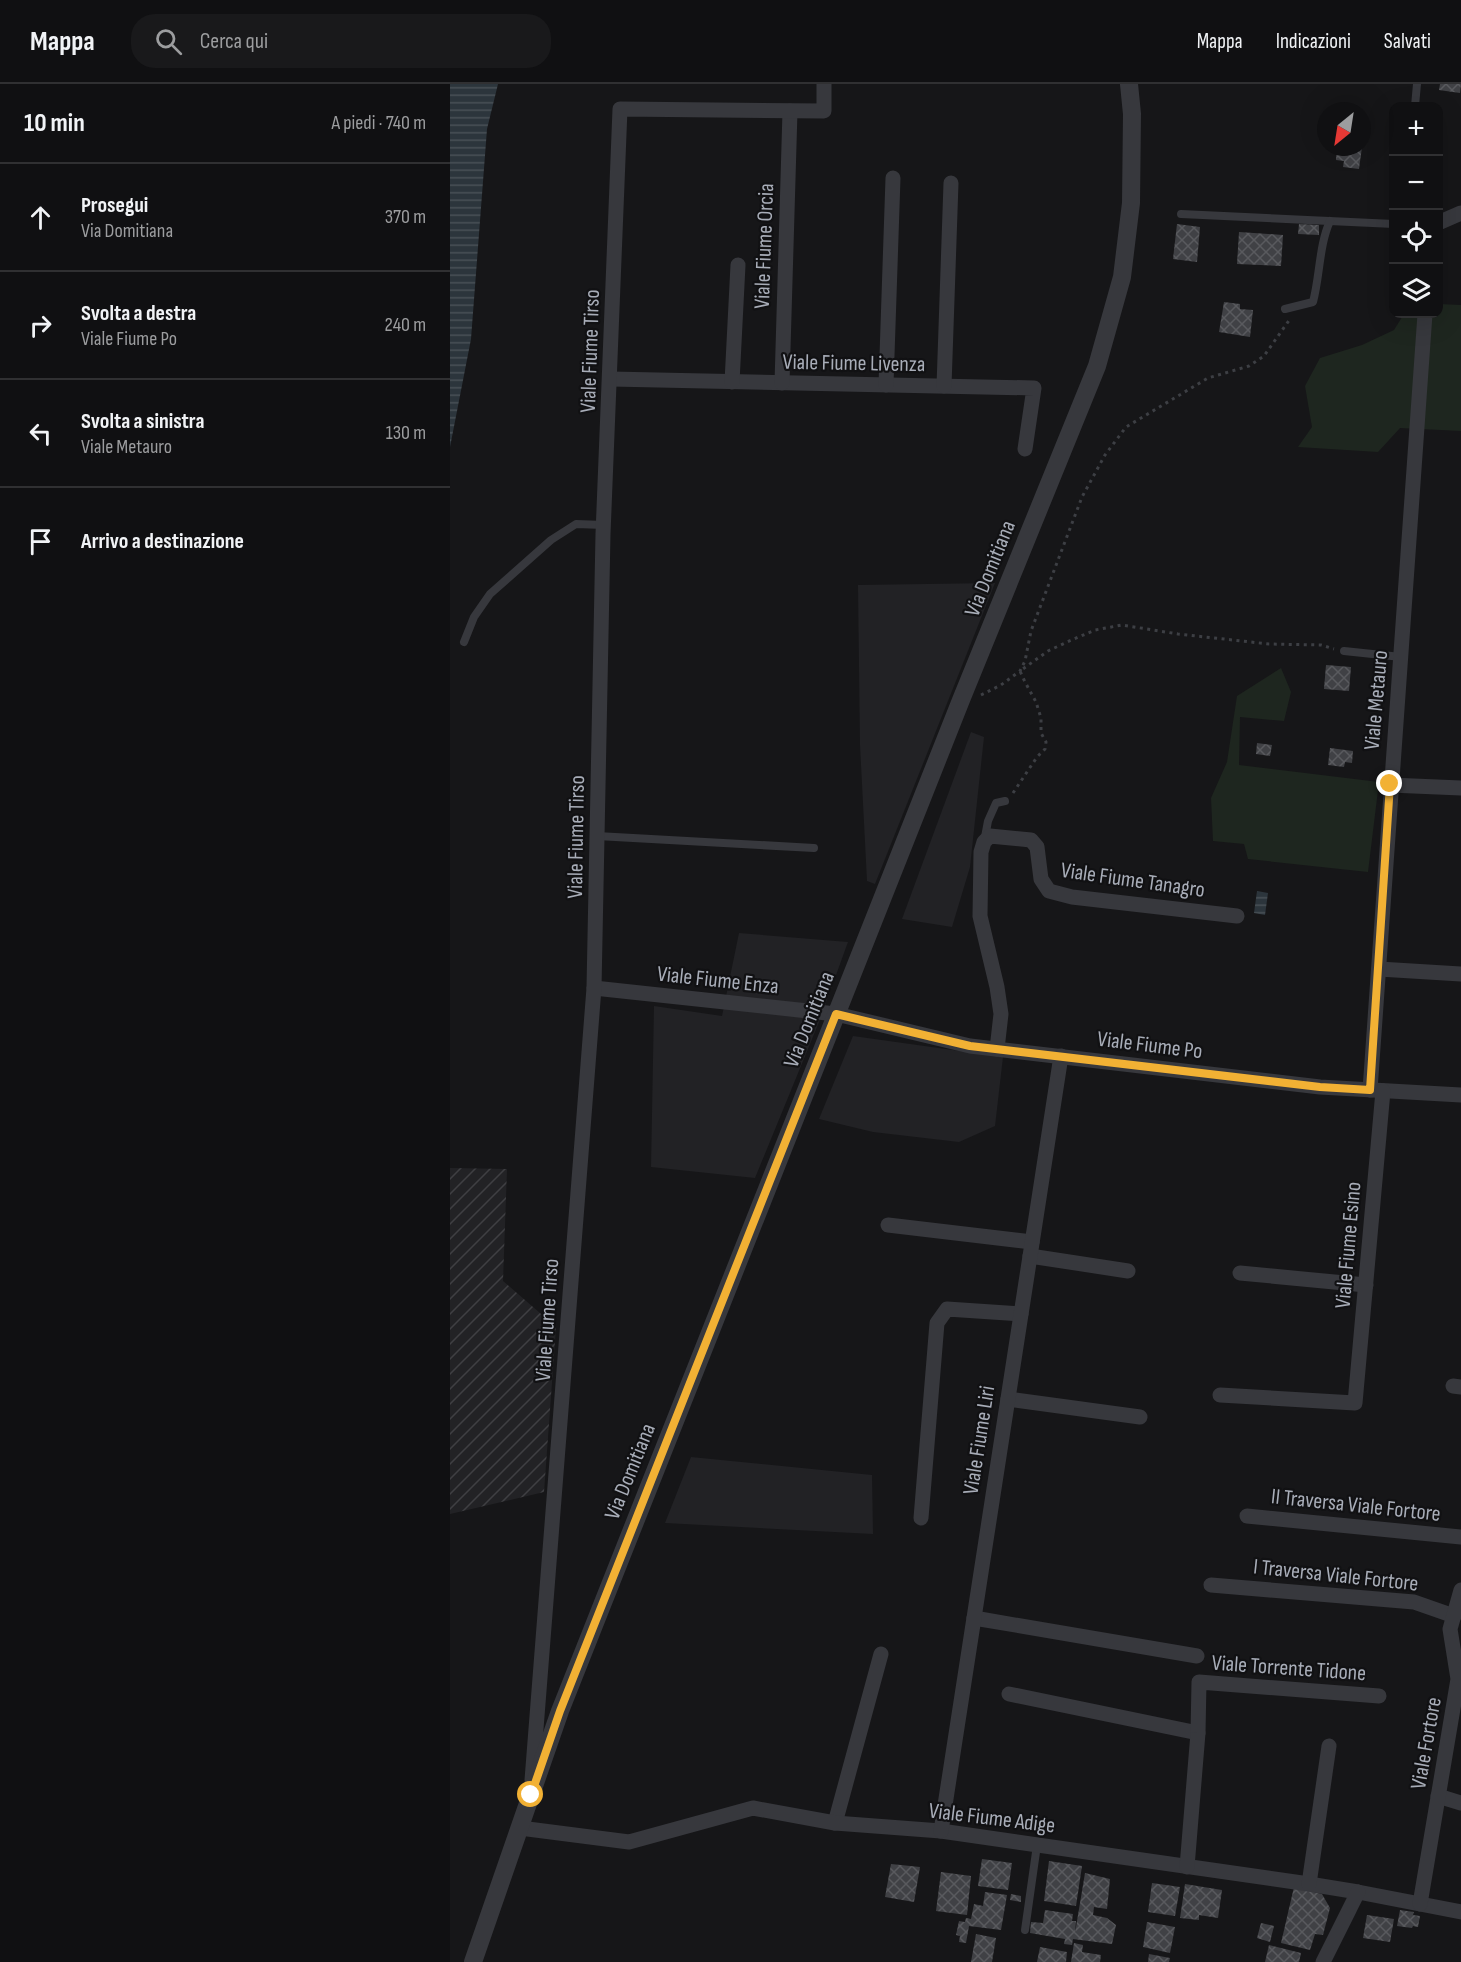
<!DOCTYPE html>
<html lang="it">
<head>
<meta charset="utf-8">
<style>
	body { margin:0; font-family:"Sofia Sans Condensed",sans-serif; background:#19191b; color:#f1f3f6 }
	.controls { position:absolute; right:18px; top:18px; display:grid; overflow:hidden; border-radius:12px; box-shadow:0 6px 24px #0002 }
	.controls button { width:54px; height:54px; display:grid; place-items:center; padding:0; border:0; border-bottom:2px solid #303032; background:#101012; color:#f1f3f6; font:30px sans-serif }
	.compass { position:absolute; left:867px; top:18px; width:54px; height:54px; border-radius:50%; background:#101012; box-shadow:0 6px 24px #0002; rotate:210deg }
	.stop { position:absolute; width:18px; height:18px; margin:-14px; border:4px solid #f2b134; border-radius:50%; background:#fff }
	.stop.end { background:#f2b134; border-color:#fff; box-shadow:0 2px 6px #0008 }
	.list { margin:0; padding:0; list-style:none }
	h2 { display:flex; justify-content:space-between; align-items:center; height:78px; margin:0; padding:0 24px; font-size:26px }
	h2 small { font-size:20px; font-weight:400; color:#9c9d9f }
	.list li { display:grid; grid-template-columns:39px 1fr auto; gap:18px; align-items:center; box-sizing:border-box; height:108px; padding:0 24px; border-top:2px solid #303032 }
	.list b { display:block; font-size:22px; white-space:nowrap }
	.list p { margin:0; font-size:20px; white-space:nowrap; color:#9c9d9f }
	.list em { font-size:20px; font-style:normal; color:#9c9d9f }
	.icon { flex:none; width:33px; height:33px; fill:none; stroke:currentColor; stroke-width:2; stroke-linecap:round; stroke-linejoin:round }
	.map { position:relative; flex:none; width:1011px; height:1878px; overflow:hidden }
	header { display:flex; align-items:center; gap:36px; box-sizing:border-box; height:84px; padding:0 30px; background:#101012; border-bottom:2px solid #303032 }
	header strong { font-size:28px }
	nav { display:flex; gap:33px; margin-inline-start:auto; font-size:21px }
	.search { width:420px; height:54px; background:#19191b; display:flex; align-items:center; gap:15px; box-sizing:border-box; padding:0 21px; border-radius:24px; color:#9c9d9f; font-size:22px }
	main { display:flex }
	aside { flex:1; background:#101012 }
	.map>svg:first-child { display:block }
	.built { fill:#222225 }
	.industrial { fill:url(#industrial-furrows) }
	.grass { fill:#1e261f }
	.water { fill:url(#water-rules) }
	.building { fill:url(#building-cross-hatch) }
	.lines { fill:none; stroke-linecap:round; stroke-linejoin:round }
	.path { stroke:#3d3f44; stroke-width:3; stroke-dasharray:3 4.5; stroke-linecap:butt }
	.service { stroke:#37383d; stroke-width:8 }
	.minor { stroke:#37383d; stroke-width:15 }
	.tertiary { stroke:#37383d; stroke-width:18 }
	.route { stroke:#f2b134; stroke-width:8 }
	.labels { text-anchor:middle; stroke-width:4.5; stroke-linejoin:round; paint-order:stroke }
	.street-label { font-size:22px; fill:#a8adb8; stroke:#111113 }
</style>
</head>
<body>
<header>
<strong>Mappa</strong>
<div class="search"><svg class="icon" aria-label="search" viewBox="0 0 24 24"><circle cx="10" cy="10" r="6"/><path d="M15 15l6 6"/></svg>Cerca qui</div>
<nav><a>Mappa</a><a>Indicazioni</a><a>Salvati</a></nav>
</header>
<main>
<aside>
<h2>10 min<small>A piedi · 740 m</small></h2>
<ul class="list">
<li><svg class="icon" aria-label="ahead" viewBox="0 0 24 24"><path d="M12 20V5M6 11l6-6 6 6"/></svg><div><b>Prosegui</b><p>Via Domitiana</p></div><em>370 m</em></li>
<li><svg class="icon" aria-label="right" viewBox="0 0 24 24"><path d="M7 20v-9h11M14 6l5 5-5 5"/></svg><div><b>Svolta a destra</b><p>Viale Fiume Po</p></div><em>240 m</em></li>
<li><svg class="icon" aria-label="left" viewBox="0 0 24 24"><path d="M17 20v-9H6M10 6l-5 5 5 5"/></svg><div><b>Svolta a sinistra</b><p>Viale Metauro</p></div><em>130 m</em></li>
<li><svg class="icon" aria-label="arrive" viewBox="0 0 24 24"><path d="M6 21V4h12l-3 4 3 4H6"/></svg><div><b>Arrivo a destinazione</b></div></li>
</ul>
</aside>
<div class="map">
<svg width="1011" height="1878" viewBox="0 0 1011 1878">
	<defs>
		<pattern id="industrial-furrows" width="10" height="10" patternUnits="userSpaceOnUse" patternTransform="scale(1.5)"><rect width="10" height="10" fill="#222225"/><path d="M-1 1l2-2M0 10L10 0M9 11l2-2" fill="none" stroke="#3f3f43"/></pattern>
		<pattern id="water-rules" width="6" height="5" patternUnits="userSpaceOnUse" patternTransform="scale(1.5)"><rect width="6" height="5" fill="#2c353c"/><path d="M0 2.5h6" fill="none" stroke="#485056"/></pattern>
		<pattern id="building-cross-hatch" width="8" height="8" patternUnits="userSpaceOnUse" patternTransform="scale(1.5)"><rect width="8" height="8" fill="#404145"/><path d="M0 0l8 8M0 8l8-8" fill="none" stroke="#595a5e"/></pattern>
	</defs>
	<rect width="100%" height="100%" fill="#161618"/>
	<g class="built">
		<polygon points="545,499 425,800 417,797 410,661 408,501"/>
		<polygon points="521,648 534,653 520,783 502,843 452,835"/>
		<polygon points="289,849 398,858 369,938 305,1094 201,1083 204,922 272,932"/>
		<polygon points="403,952 553,973 545,1042 509,1058 423,1048 369,1035"/>
		<polygon points="241,1373 422,1391 423,1450 215,1439"/>
	</g>
	<polygon class="industrial" points="0,1084 57,1085 53,1197 106,1243 94,1408 0,1430"/>
	<g class="grass">
		<polygon points="989,220 1011,221 1011,347 950,344 928,368 848,363 862,343 855,302 870,274 912,261 944,246 954,230 988,230"/>
		<polygon points="831,584 841,608 834,637 790,633 789,681 929,698 918,788 798,775 794,760 763,757 761,714 777,678 787,612"/>
	</g>
	<g class="water">
		<polygon points="0,0 48,0 37,45 21,255 0,363"/>
		<polygon points="807,807 818,809 815,831 804,829"/>
	</g>
	<g class="building">
		<polygon points="990,0 1011,0 1010,9 989,6"/>
		<polygon points="887,63 912,63 909,85 893,83 894,77 886,76"/>
		<polygon points="727,140 750,143 747,178 723,175"/>
		<polygon points="849,140 869,141 869,151 848,150"/>
		<polygon points="789,148 833,151 831,182 787,180"/>
		<polygon points="774,218 790,220 790,225 803,226 800,253 769,248"/>
		<polygon points="876,581 901,583 899,607 874,605"/>
		<polygon points="807,659 822,661 820,672 806,670"/>
		<polygon points="880,664 903,667 902,679 895,678 894,683 878,681"/>
		<polygon points="532,1775 562,1779 558,1806 528,1802"/>
		<polygon points="599,1777 632,1782 626,1822 594,1817"/>
		<polygon points="441,1780 470,1783 464,1818 435,1813"/>
		<polygon points="491,1788 521,1792 517,1831 486,1827"/>
		<polygon points="635,1789 660,1795 657,1825 644,1823 643,1831 657,1834 666,1841 662,1860 623,1855 622,1861 614,1860 615,1855 580,1849 581,1838 593,1839 595,1826 623,1830 622,1837 626,1837 625,1849"/>
		<polygon points="702,1799 730,1803 725,1832 698,1828"/>
		<polygon points="735,1800 772,1806 768,1834 749,1831 749,1836 730,1834"/>
		<polygon points="844,1803 872,1810 880,1824 873,1851 865,1850 860,1866 831,1859"/>
		<polygon points="535,1808 557,1811 551,1846 519,1842 516,1859 509,1858 510,1852 506,1851 509,1837 515,1838 516,1834 521,1835 524,1820 533,1822"/>
		<polygon points="561,1810 571,1812 571,1818 560,1816"/>
		<polygon points="950,1826 964,1828 963,1831 970,1832 968,1843 963,1842 962,1844 947,1842"/>
		<polygon points="917,1831 944,1835 940,1858 913,1854"/>
		<polygon points="697,1838 725,1843 720,1869 693,1863"/>
		<polygon points="811,1839 824,1842 820,1858 807,1854"/>
		<polygon points="526,1850 546,1854 542,1878 521,1878"/>
		<polygon points="624,1859 633,1861 632,1868 651,1871 650,1878 621,1878"/>
		<polygon points="819,1861 851,1869 849,1878 815,1878"/>
		<polygon points="590,1863 617,1868 616,1878 587,1878"/>
		<polygon points="699,1870 720,1874 719,1878 698,1878"/>
	</g>
	<g class="lines">
		<g class="path">
			<polyline points="531,611 551,601 570,587 575,577 581,547 632,413 655,371 676,343 758,294 799,282 814,272 840,235"/>
			<polyline points="563,709 587,673 595,665 596,658 591,649 591,634 586,618 575,598 570,587 598,567 617,558 645,546 672,541 728,550 819,560 871,561 884,565"/>
		</g>
		<g class="service">
			<polyline points="965,22 967,0"/>
			<polyline points="731,130 944,140"/>
			<path d="M835 225 863 218C870 192 869 161 880 137"/>
			<polyline points="14,558 24,533 40,510 101,456 126,440 154,441"/>
			<polyline points="894,567 951,573"/>
			<polyline points="147,752 364,764"/>
			<polyline points="535,753 538,737 546,719 555,717"/>
			<polyline points="575,1846 587,1761"/>
		</g>
		<g class="minor">
			<polyline points="988,139 1011,129"/>
			<polyline points="161,295 584,304 575,365"/>
			<polyline points="282,298 288,181"/>
			<polyline points="332,299 340,27"/>
			<polyline points="436,301 443,94"/>
			<polyline points="494,302 501,99"/>
			<polyline points="940,701 1011,704"/>
			<polyline points="929,885 1011,890"/>
			<polyline points="144,904 386,930 520,962 870,1003 1011,1011"/>
			<polyline points="547,965 551,930 547,903 530,832 531,768 534,758 540,752 581,756 587,763 591,795 599,807 622,813 787,832"/>
			<polyline points="920,1006 975,230"/>
			<polyline points="438,1141 582,1158"/>
			<polyline points="580,1172 678,1187"/>
			<polyline points="790,1189 916,1201"/>
			<polyline points="1003,1302 1011,1303"/>
			<polyline points="770,1311 905,1319 933,1007"/>
			<polyline points="558,1315 690,1333"/>
			<polyline points="797,1432 1011,1453"/>
			<polyline points="471,1434 487,1239 497,1225 571,1230"/>
			<polyline points="761,1501 964,1518 1004,1532"/>
			<polyline points="524,1534 747,1572"/>
			<polyline points="559,1610 748,1649"/>
			<polyline points="82,1696 144,904 153,450 170,25 374,27 374,0"/>
			<polyline points="988,1712 1011,1719"/>
			<polyline points="385,1739 431,1570"/>
			<polyline points="70,1744 179,1758 303,1724 385,1739 491,1747 859,1800 908,1808 1011,1828"/>
			<polyline points="491,1747 611,972"/>
			<polyline points="737,1783 748,1649 749,1598 929,1612"/>
			<polyline points="859,1800 879,1662"/>
			<polyline points="970,1820 1008,1595 1000,1545 1011,1506"/>
			<polyline points="873,1878 908,1808"/>
		</g>
		<polyline class="tertiary" points="23,1878 110,1627 511,616 647,282 672,193 681,119 682,30 679,0"/>
	</g>
	<g class="lines">
		<polyline class="route" points="81,1711 110,1627 386,930 520,962 870,1003 920,1006 940,700"/>
	</g>
	<g class="labels">
		<g class="street-label">
			<text transform="translate(313 162) rotate(-88)" y="8">Viale Fiume Orcia</text>
			<text transform="translate(139 267) rotate(-88)" y="8">Viale Fiume Tirso</text>
			<text transform="translate(404 278) rotate(1)" y="8">Viale Fiume Livenza</text>
			<text transform="translate(539 484) rotate(-68)" y="8">Via Domitiana</text>
			<text transform="translate(925 616) rotate(-85)" y="8">Viale Metauro</text>
			<text transform="translate(125 753) rotate(-89)" y="8">Viale Fiume Tirso</text>
			<text transform="translate(683 795) rotate(8)" y="8">Viale Fiume Tanagro</text>
			<text transform="translate(268 895) rotate(6)" y="8">Viale Fiume Enza</text>
			<text transform="translate(358 935) rotate(-68)" y="8">Via Domitiana</text>
			<text transform="translate(700 960) rotate(7)" y="8">Viale Fiume Po</text>
			<text transform="translate(897 1161) rotate(-85)" y="8">Viale Fiume Esino</text>
			<text transform="translate(96 1236) rotate(-86)" y="8">Viale Fiume Tirso</text>
			<text transform="translate(528 1356) rotate(-81)" y="8">Viale Fiume Liri</text>
			<text transform="translate(179 1387) rotate(-68)" y="8">Via Domitiana</text>
			<text transform="translate(906 1420) rotate(6)" y="8">II Traversa Viale Fortore</text>
			<text transform="translate(886 1490) rotate(6)" y="8">I Traversa Viale Fortore</text>
			<text transform="translate(839 1583) rotate(4)" y="8">Viale Torrente Tidone</text>
			<text transform="translate(975 1659) rotate(-80)" y="8">Viale Fortore</text>
			<text transform="translate(542 1733) rotate(7)" y="8">Viale Fiume Adige</text>
		</g>
	</g>
</svg>
<div class="controls">
<button>+</button>
<button>−</button>
<button><svg class="icon" aria-label="locate" viewBox="0 0 24 24"><circle cx="12" cy="12" r="6"/><path d="M12 2v4M12 18v4M2 12h4M18 12h4"/></svg></button>
<button><svg class="icon" aria-label="layers" viewBox="0 0 24 24"><path d="M12 4l9 5-9 5-9-5zM3 14l9 5 9-5"/></svg></button>
</div>
<svg class="compass" viewBox="-18 -18 36 36"><path d="M0-13l5 13h-10z" fill="#e53935"/><path d="M0 13l5-13h-10z" fill="#9c9d9f"/></svg>
<div class="stop" style="left:81px;top:1711px"></div>
<div class="stop end" style="left:940px;top:700px"></div>
</div>
</main>
</body>
</html>
